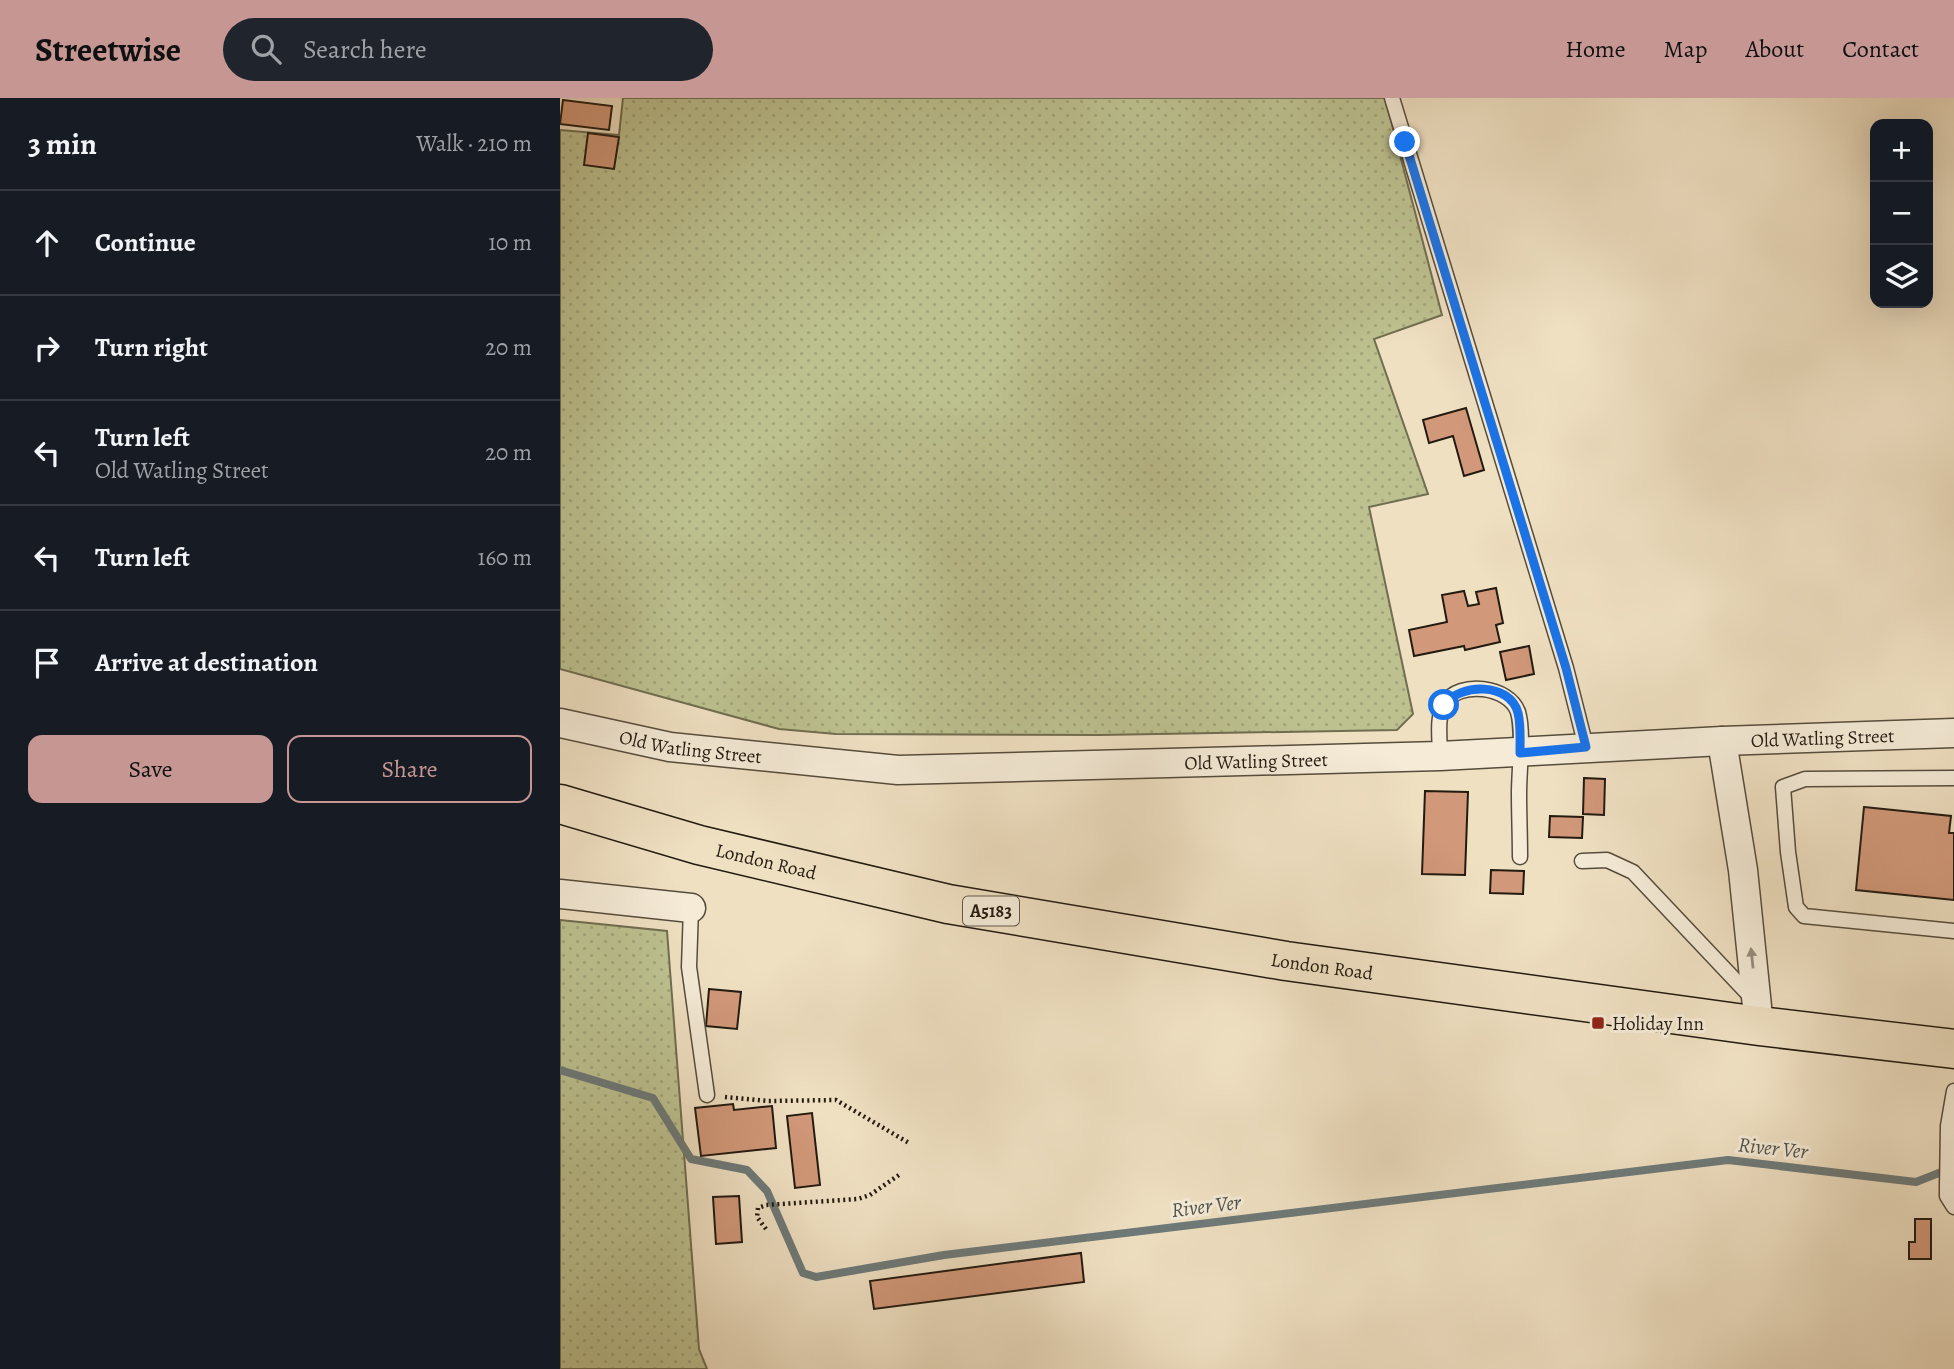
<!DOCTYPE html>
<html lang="en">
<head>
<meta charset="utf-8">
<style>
	body { margin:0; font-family:Alegreya,serif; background:#20242c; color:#f1f3f6 }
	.controls { position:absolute; right:21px; top:21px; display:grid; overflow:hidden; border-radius:14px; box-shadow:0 7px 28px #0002 }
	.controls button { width:63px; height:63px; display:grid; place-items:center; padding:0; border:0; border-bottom:2px solid #363941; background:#171b24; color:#f1f3f6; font:35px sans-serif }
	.stop { position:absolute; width:21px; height:21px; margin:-16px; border:5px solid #1a73e8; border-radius:50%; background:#fff }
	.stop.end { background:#1a73e8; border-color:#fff; box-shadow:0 2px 7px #0008 }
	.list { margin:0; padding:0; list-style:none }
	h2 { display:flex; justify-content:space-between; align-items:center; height:91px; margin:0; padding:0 28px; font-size:30px }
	h2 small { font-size:23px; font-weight:400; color:#9ea1a6 }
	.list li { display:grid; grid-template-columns:46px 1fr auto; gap:21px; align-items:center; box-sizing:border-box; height:105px; padding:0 28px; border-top:2px solid #363941 }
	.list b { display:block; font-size:26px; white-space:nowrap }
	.list p { margin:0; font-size:23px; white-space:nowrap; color:#9ea1a6 }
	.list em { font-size:23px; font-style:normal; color:#9ea1a6 }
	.actions { display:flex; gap:14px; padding:21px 28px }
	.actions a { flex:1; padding:16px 0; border:2px solid #c59692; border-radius:14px; text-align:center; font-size:24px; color:#c59692 }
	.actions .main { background:#c59692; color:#111 }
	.icon { flex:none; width:38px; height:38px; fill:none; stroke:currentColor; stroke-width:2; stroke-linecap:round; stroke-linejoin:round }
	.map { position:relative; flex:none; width:1394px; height:1271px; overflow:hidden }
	header { display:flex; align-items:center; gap:42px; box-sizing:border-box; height:98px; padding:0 35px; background:#c59692; color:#111 }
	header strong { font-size:33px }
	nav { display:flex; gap:38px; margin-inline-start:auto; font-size:24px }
	.search { width:490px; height:63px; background:#20242c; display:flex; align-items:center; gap:18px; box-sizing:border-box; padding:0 24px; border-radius:38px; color:#9ea1a6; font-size:26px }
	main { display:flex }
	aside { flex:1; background:#171b24 }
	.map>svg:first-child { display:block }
	.grass { fill:url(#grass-dots); stroke:#706e50; stroke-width:2 }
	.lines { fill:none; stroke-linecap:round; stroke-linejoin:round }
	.stream { stroke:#6e7a79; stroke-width:8 }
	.building { fill:#d19879; stroke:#231a10; stroke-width:2 }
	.lane-casing { stroke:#564c3c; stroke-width:17 }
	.street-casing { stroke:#564c3c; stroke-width:31 }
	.primary-casing { stroke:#231a10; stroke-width:41 }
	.path { stroke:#231a10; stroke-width:4.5; stroke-dasharray:2 3.5; stroke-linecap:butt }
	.lane { stroke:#f5ebd7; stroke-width:14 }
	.street { stroke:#f5ebd7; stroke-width:28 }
	.primary { stroke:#efe0c2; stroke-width:38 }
	.oneway { fill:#968d7d }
	.route { stroke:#1a73e8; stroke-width:9 }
	.poi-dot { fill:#8f2418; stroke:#f5ebd7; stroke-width:2.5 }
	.labels { text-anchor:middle; stroke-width:6; stroke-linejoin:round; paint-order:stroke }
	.shield { fill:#f5ebd7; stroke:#62594c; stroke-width:2 }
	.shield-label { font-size:18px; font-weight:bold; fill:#231a10 }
	.street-label { font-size:19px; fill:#231a10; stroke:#f5ebd7 }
	.poi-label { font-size:19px; fill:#231a10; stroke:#f5ebd7; text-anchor:start }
	.water-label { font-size:21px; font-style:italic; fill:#4f524d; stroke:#f5ebd7 }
</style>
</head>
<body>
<header>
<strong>Streetwise</strong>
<div class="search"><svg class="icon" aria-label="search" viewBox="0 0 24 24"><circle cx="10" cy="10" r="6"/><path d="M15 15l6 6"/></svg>Search here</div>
<nav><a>Home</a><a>Map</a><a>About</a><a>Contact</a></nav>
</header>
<main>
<aside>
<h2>3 min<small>Walk · 210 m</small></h2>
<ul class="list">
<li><svg class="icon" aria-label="ahead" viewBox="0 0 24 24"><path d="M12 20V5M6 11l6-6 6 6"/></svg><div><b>Continue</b></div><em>10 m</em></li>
<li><svg class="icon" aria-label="right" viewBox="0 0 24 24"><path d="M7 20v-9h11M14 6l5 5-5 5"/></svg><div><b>Turn right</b></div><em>20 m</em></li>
<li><svg class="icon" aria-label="left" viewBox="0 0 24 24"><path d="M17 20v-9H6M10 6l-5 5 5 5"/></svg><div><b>Turn left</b><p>Old Watling Street</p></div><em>20 m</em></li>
<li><svg class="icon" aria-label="left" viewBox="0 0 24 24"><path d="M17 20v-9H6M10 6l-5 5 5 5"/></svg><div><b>Turn left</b></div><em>160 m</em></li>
<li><svg class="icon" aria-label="arrive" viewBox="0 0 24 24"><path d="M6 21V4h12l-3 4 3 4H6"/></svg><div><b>Arrive at destination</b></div></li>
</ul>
<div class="actions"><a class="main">Save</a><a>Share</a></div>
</aside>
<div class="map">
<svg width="1394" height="1271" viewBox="0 0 1394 1271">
	<defs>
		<pattern id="grass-dots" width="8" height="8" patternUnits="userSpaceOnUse" patternTransform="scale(1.75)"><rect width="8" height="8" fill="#bdc190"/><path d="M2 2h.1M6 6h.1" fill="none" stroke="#a2a57b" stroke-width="1.8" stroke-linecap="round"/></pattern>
	</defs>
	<rect width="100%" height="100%" fill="#efe0c2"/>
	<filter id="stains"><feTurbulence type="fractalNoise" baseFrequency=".00286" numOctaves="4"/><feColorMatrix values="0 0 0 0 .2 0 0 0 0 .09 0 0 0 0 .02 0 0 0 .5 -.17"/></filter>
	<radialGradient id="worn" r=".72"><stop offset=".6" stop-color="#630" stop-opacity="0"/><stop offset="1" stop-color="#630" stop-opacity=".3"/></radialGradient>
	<g class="grass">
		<polygon points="63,0 825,0 882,217 814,241 868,396 809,409 853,616 837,632 540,637 276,636 219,631 0,571 0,32 59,37"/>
		<polygon points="0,822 107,833 139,1251 147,1271 0,1271"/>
	</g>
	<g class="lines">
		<polyline class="stream" points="0,972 93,1000 131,1061 187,1072 207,1093 243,1175 256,1179 384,1157 1168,1062 1356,1084 1389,1071"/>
	</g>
	<g class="building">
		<polygon points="3,2 52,8 49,32 0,26"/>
		<polygon points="28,35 59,39 54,71 24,67"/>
		<polygon points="906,310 924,372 904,378 893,338 869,345 863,322"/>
		<polygon points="936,490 943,525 936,527 940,544 905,552 904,548 854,558 849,532 887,524 882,497 904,493 908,508 919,506 916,494"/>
		<polygon points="969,548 974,576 946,582 940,554"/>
		<polygon points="1024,680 1045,681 1044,717 1023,716"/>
		<polygon points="865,693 908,694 905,777 862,776"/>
		<polygon points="1304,709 1391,718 1389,735 1394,735 1394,802 1296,792"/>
		<polygon points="990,718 1023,719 1022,740 989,739"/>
		<polygon points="931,772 964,773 963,796 930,795"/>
		<polygon points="149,891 181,894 177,931 146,928"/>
		<polygon points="173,1006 174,1012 212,1008 216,1050 141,1058 135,1010"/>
		<polygon points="252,1015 260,1087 235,1090 227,1018"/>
		<polygon points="179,1098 182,1144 156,1146 153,1099"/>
		<polygon points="1355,1121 1371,1121 1371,1161 1349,1161 1349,1144 1355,1144"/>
		<polygon points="521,1155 524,1184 314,1211 310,1183"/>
	</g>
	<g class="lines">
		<defs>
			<g id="lane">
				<polyline points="832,0 1006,570 1026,649"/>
				<path d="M880 658C880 641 876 619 885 605 899 582 949 588 958 614 964 634 959 673 959 695 959 716 960 738 960 759"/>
				<polyline points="1394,680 1245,681 1223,689 1228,754 1236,809 1244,818 1394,833"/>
				<polyline points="1022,763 1047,762 1073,774 1192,900"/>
				<polyline points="131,810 129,869 147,997"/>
				<polyline points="1394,993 1388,1028 1387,1089 1387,1098 1394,1109"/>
			</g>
			<g id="street">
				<path id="s1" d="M0 625 110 649 338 672 880 658 1162 643 1394 635"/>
				<polyline points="1162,643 1183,772 1199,928"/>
				<polyline points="0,796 131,810"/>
			</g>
			<g id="primary">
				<path id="s2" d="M0 706 139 747 388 806 726 863 1199 928 1394 951"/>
			</g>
		</defs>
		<use href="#lane" class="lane-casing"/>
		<use href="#street" class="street-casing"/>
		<use href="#primary" class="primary-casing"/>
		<g class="path">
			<polyline points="165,999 208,1003 276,1002 349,1045"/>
			<polyline points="206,1131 197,1119 198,1110 206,1107 298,1101 310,1097 339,1077"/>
		</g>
		<use href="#lane" class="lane"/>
		<use href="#street" class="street"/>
		<use href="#primary" class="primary"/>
	</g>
	<defs><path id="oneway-solid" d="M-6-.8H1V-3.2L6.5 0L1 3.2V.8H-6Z" transform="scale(1.75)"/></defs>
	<use class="oneway" href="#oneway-solid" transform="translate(1192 860) rotate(-96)"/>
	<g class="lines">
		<path class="route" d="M845 44 1006 570 1026 649 960 655C960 642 961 627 958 615 950 584 900 585 884 607"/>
	</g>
	<rect class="poi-dot" x="1031" y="918" width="14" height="14" rx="3.5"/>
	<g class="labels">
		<rect class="shield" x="403" y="798.5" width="56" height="29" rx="5"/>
		<g class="shield-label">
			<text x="431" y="819">A5183</text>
		</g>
		<g class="street-label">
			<text dy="7" stroke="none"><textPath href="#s1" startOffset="1267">Old Watling Street</textPath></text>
			<text dy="7" stroke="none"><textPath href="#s1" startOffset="133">Old Watling Street</textPath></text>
			<text dy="7" stroke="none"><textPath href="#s1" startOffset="700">Old Watling Street</textPath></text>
			<text dy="7" stroke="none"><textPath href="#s2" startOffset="214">London Road</textPath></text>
			<text dy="7" stroke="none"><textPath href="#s2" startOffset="780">London Road</textPath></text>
		</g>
		<g class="poi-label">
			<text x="1052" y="932">Holiday Inn</text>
		</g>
		<g class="water-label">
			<text transform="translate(1213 1050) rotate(6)" y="7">River Ver</text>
			<text transform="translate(646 1108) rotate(-7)" y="7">River Ver</text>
		</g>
	</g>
	<rect width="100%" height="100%" filter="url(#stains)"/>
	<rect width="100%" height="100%" fill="url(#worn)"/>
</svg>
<div class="controls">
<button>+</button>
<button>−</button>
<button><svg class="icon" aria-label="layers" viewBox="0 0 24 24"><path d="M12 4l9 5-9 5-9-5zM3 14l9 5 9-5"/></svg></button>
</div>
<div class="stop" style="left:884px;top:607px"></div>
<div class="stop end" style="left:845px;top:44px"></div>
</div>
</main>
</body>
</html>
